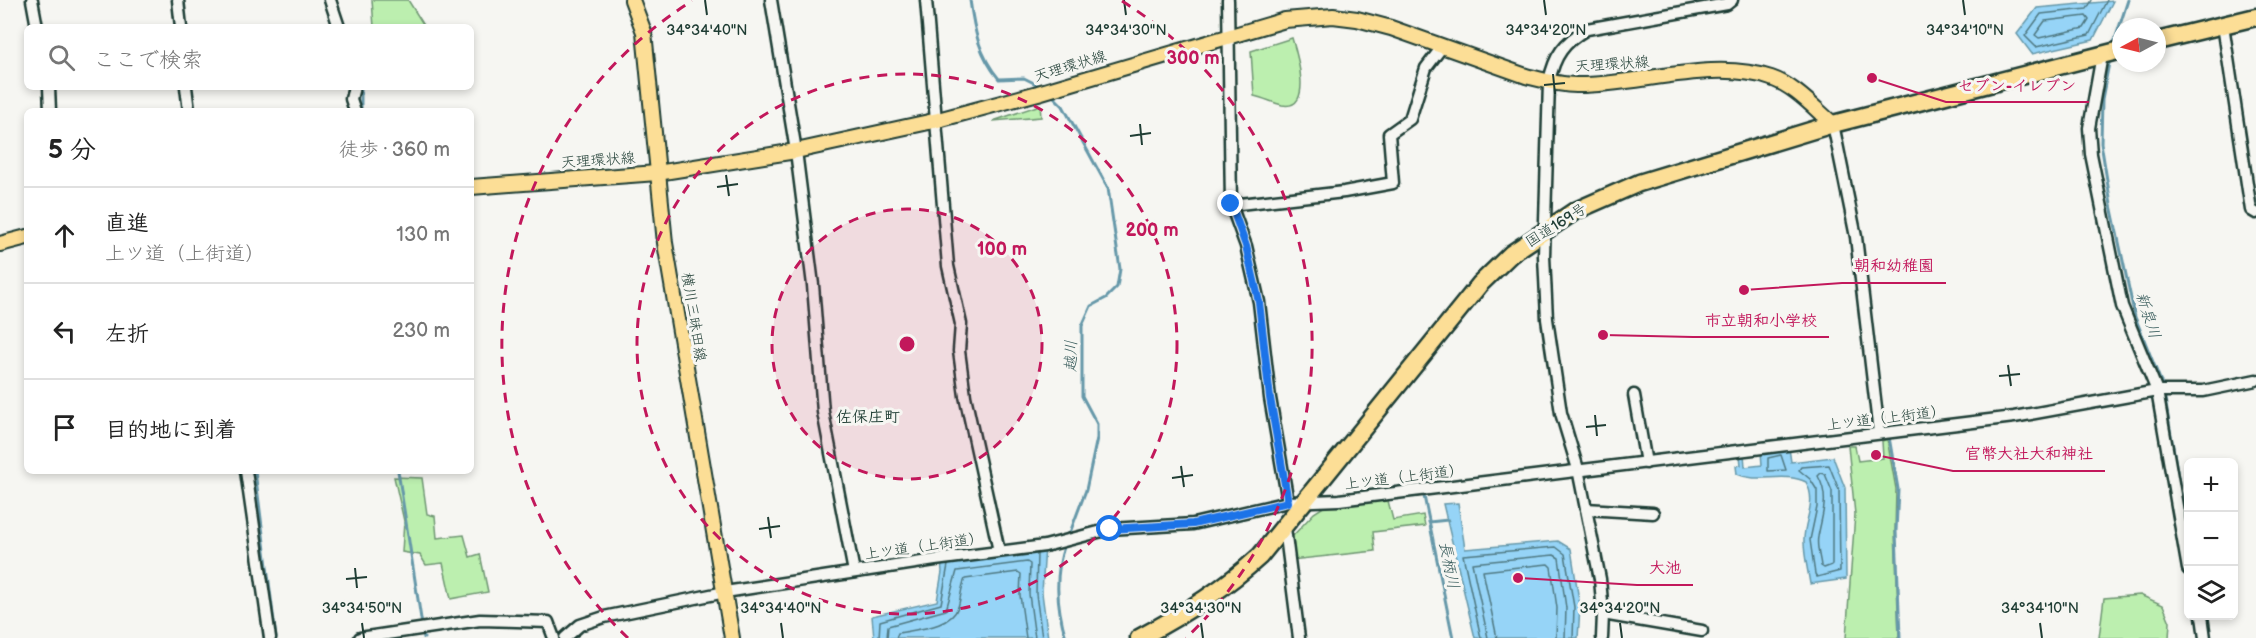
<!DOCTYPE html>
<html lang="ja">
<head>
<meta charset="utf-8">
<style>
	body { margin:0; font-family:"Balsamiq Sans","Klee One",sans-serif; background:#f6f6f6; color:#222 }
	.controls { position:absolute; right:18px; bottom:18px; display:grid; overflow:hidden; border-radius:9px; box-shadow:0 3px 9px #0003 }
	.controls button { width:54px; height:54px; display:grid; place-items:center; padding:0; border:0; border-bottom:2px solid #e0e0e0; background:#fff; color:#222; font:30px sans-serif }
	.compass { position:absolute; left:2112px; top:18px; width:54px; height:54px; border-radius:50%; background:#fff; box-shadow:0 3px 9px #0003; rotate:263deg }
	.stop { position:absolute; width:18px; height:18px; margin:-14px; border:4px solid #1a73e8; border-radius:50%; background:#fff }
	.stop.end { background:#1a73e8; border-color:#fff; box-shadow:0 2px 6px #0008 }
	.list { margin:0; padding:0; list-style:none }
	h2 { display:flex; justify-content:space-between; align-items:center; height:78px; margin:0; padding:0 24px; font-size:26px }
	h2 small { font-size:20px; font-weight:400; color:#767676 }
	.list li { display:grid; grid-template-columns:39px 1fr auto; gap:18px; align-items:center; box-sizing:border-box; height:96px; padding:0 24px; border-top:2px solid #e0e0e0 }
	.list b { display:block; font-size:22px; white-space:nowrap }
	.list p { margin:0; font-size:20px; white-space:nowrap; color:#767676 }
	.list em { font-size:20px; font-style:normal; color:#767676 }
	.icon { flex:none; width:33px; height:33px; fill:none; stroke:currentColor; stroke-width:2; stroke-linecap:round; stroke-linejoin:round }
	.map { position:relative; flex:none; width:2256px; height:638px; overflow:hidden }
	.search { position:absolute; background:#fff; box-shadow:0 3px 9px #0003; left:24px; top:24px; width:450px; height:66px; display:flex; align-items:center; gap:15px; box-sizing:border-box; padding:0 21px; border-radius:9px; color:#767676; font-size:22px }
	.panel { position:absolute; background:#fff; box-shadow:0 3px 9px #0003; left:24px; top:108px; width:450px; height:366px; border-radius:9px }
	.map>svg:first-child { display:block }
	.green { fill:#bcefaf; stroke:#6e9672; stroke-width:1.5 }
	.water { fill:#96d4f7; stroke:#6698a9; stroke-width:1.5 }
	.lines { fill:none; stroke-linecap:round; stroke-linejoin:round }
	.shore { stroke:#4f7982; stroke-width:1.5 }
	.stream { stroke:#6698a9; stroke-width:3 }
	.minor-casing { stroke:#1f3d34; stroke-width:15 }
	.major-casing { stroke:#1f3d34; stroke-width:18 }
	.highway-casing { stroke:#1f3d34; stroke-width:21 }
	.minor { stroke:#f6f6f2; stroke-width:10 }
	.major { stroke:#fcde96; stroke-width:14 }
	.highway { stroke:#fcde96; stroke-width:16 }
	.route { stroke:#1a73e8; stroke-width:8 }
	.ticks { fill:none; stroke:#1f3d34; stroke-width:2 }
	.ring { fill:none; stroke:#c2185b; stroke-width:3; stroke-dasharray:10 8 }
	.labels { text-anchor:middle; stroke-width:6; stroke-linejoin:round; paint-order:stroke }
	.street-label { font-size:15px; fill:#1f3d34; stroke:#f6f6f2 }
	.water-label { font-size:16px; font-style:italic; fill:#375b5b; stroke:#f6f6f2 }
	.neighbourhood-label { font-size:16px; font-weight:bold; fill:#1f3d34; stroke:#f6f6f2 }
	.ticks-label { font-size:15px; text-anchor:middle; fill:#1f3d34; stroke:#f6f6f2; stroke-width:6; stroke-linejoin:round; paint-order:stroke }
	.centre { fill:#c2185b; stroke:#f6f6f2; stroke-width:3 }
	.ring-label { font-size:18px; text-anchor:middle; font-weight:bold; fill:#c2185b; stroke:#f6f6f2; stroke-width:6; stroke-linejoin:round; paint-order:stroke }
	.leader { fill:none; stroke:#c2185b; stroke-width:2 }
	.callout-dot { fill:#c2185b; stroke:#f6f6f2; stroke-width:2 }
	.callout-label { font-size:16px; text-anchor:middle; font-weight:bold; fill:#c2185b; stroke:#f6f6f2; stroke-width:6; stroke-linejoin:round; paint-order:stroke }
</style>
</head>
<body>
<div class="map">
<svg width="2256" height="638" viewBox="0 0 2256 638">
	<rect width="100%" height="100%" fill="#f6f6f2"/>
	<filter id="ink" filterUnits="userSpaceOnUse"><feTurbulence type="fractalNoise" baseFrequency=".0167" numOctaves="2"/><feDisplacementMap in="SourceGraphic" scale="12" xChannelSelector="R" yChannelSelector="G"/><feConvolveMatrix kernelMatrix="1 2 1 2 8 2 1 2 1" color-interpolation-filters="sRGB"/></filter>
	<g filter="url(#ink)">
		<g class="green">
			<polygon points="372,0 408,0 425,27 374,27"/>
			<path d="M1292 38C1297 54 1314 111 1282 105 1273 103 1264 98 1254 96L1251 51Z"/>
			<polygon points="1040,105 1041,117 993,121"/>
			<polygon points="1887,439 1896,489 1895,531 1899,638 1846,638 1855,514 1848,446 1855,446 1858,461 1883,458 1882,441"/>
			<polygon points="394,477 422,478 427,514 435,516 437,538 464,535 470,557 480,554 488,592 451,599 443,563 426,565 420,555 402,552 404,521"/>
			<polygon points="1387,497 1393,520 1423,515 1425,526 1373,532 1375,551 1291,560 1289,540 1314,513 1325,506"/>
			<polygon points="2140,595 2163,605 2170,622 2169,638 2099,638 2104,598"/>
		</g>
		<g class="water">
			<polygon points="2113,1 2093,40 2032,54 2017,34 2037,8"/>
			<path d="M1789 448 1791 462 1833 457 1845 488 1846 579 1810 584C1808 570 1804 556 1804 542 1803 520 1818 504 1806 482 1783 471 1759 484 1737 474L1736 466 1741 465 1740 455 1744 454 1745 467 1762 465 1761 452Z"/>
			<polygon points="1458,503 1465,549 1558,541 1571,549 1580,607 1578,638 1475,638 1443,504"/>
			<polygon points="1045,546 1042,593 1048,638 874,638 872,616 937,601 942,572 941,559"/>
		</g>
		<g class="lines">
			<g class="shore">
				<polyline points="2092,0 2087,9 2041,14 2025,36 2036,47 2089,35 2107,0"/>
				<polygon points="2086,16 2089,20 2084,28 2039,38 2035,35 2045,21"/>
				<polygon points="1781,455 1786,470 1768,471 1768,458"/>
				<polygon points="1829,465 1839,490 1840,571 1817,577 1815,574 1810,540 1817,507 1817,490 1810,479 1799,470 1801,467"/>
				<path d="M1821 473 1825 474 1832 491V565L1824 568 1821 566C1820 557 1816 546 1818 537 1822 514 1830 498 1818 476Z"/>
				<polyline points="1037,554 1036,594 1042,638"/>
				<polyline points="879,638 880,621 941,604 948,565"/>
				<polyline points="887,638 888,626 946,610 957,571 1027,562 1030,564 1029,594 1035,638"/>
				<path d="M896 638 898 633C916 629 951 628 958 607 961 598 961 587 965 579L1018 572 1021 574 1020 595 1026 638"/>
				<polyline points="1481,638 1463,555 1556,547 1565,554 1574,607 1573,638"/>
				<polyline points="1488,638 1472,563 1554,555 1559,558 1566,608 1565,638"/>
				<polyline points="1497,638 1483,571 1548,564 1551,567 1557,608 1556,638"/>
			</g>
			<g class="stream">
				<path d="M970 0C974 30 979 55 999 79L1024 78 1044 88"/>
				<polyline points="2113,46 2128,0"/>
				<polyline points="2110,58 2102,99 2101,143 2111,205 2135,317 2163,387"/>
				<polyline points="361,87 361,111"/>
				<polyline points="1051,94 1063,106 1108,188 1120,269 1117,287 1106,298 1091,306 1082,326 1082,396 1097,424 1097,438 1086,490 1068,538"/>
				<polyline points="2164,393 2188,536"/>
				<polyline points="1889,437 1898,489 1896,531 1900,638"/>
				<polyline points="255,471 276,638"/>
				<polyline points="398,471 424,638"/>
				<polyline points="1424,496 1453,638"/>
				<polyline points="1429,522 1448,520"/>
				<path d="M1065 544C1054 574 1057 608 1066 638"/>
				<polyline points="2207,616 2209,629"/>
			</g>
			<defs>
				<g id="minor">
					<polyline points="32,0 37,27"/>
					<polyline points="178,0 181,27"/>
					<polyline points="330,0 339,27"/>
					<polyline points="771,0 796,151 813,285 823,412 854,572"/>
					<polyline points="926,0 948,266 961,324 959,351 965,396 999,551"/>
					<polyline points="1228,0 1231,205 1246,246 1259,302 1270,398 1288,502"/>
					<polyline points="2223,25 2251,210 2256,213"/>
					<polyline points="2102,55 2089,128 2091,154 2122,306 2157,391 2188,569"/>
					<polyline points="49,87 50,111"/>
					<polyline points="186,87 189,111"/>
					<polyline points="354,87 351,99 355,111"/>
					<polyline points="1833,124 1856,237 1879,433"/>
					<polyline points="1231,205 1344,192 1393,183 1389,134 1410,119 1426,68 1442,47"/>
					<polyline points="1634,395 1646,463"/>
					<polyline points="246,471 270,638"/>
					<polyline points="1586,509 1653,513"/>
					<polyline points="1285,528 1299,638"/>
					<polyline points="1603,614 1702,631"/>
					<polyline points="2202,616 2205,638"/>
					<polyline points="360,638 480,620 548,622 554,638"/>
					<polyline points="565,638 580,625 604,617 725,592 935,560 1045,546 1110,529 1193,524 1288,502 1339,500 2014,417 2157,391 2203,391 2256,380"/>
					<path d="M1602 638 1603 614 1600 579 1578 469 1561 413 1547 319 1544 256 1549 82C1554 56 1564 42 1587 29L1727 4 1732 0"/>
				</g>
				<g id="major">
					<polyline points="632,0 644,32 665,243 732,638"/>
					<path d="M471 187 657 173 796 151 938 120 1038 93 1285 20 1333 16 1357 19 1391 28 1526 76C1542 80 1559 85 1576 85 1637 86 1712 58 1771 78 1795 86 1814 108 1833 124"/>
					<polyline points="0,244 27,237"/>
				</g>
				<g id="highway">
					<polyline points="2157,41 2256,17"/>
					<path d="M1139 638C1183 615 1223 590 1260 556L1480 284 1511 254 1575 211 1639 183 1833 124 2121 50"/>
				</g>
			</defs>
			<use href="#minor" class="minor-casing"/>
			<use href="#major" class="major-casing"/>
			<use href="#highway" class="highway-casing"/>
			<use href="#minor" class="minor"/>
			<use href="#major" class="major"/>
			<use href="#highway" class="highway"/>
		</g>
	</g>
	<g class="lines" filter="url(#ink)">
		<polyline class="route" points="1110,529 1193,524 1288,502 1270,398 1259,302 1246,246 1231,204"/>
	</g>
	<path class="ticks" d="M705 0 707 15M1124 0 1126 15M1544 0 1546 15M1963 0 1965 15M1553 74 1555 94M1544 85 1565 83M1140 124 1142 145M1130 136 1151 133M726 175 729 196M717 187 738 184M2008 365 2011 386M1999 376 2020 374M1595 415 1597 436M1586 427 1606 425M1181 466 1184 487M1172 478 1193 475M768 517 771 538M759 529 780 526M355 568 357 588M346 579 367 577M362 623 364 638M781 623 783 638M1201 623 1203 638M1620 623 1622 638M2040 623 2042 638"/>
	<circle cx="907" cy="344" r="135" fill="#c2185b" fill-opacity=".12"/>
	<g class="ring">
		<circle cx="907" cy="344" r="135"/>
		<circle cx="907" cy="344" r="270"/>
		<path d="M628 638A405 405 0 0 1 692 1M1122 1A405 405 0 0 1 1186 638"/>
	</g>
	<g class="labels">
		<g class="street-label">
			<text transform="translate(1612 64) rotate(-4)" y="5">天理環状線</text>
			<text transform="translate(1070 66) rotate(-17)" y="5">天理環状線</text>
			<text transform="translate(598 160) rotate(-4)" y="5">天理環状線</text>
			<text transform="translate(1556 225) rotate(-32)" y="5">国道169号</text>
			<text transform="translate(694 317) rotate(81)" y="5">横川三昧田線</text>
			<text transform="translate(1886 418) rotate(-7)" y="5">上ツ道（上街道）</text>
			<text transform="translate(1404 477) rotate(-7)" y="5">上ツ道（上街道）</text>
			<text transform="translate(924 546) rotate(-8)" y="5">上ツ道（上街道）</text>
		</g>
		<g class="water-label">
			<text transform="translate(2149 315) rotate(72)" y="6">新泉川</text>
			<text transform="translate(1070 356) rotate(-89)" y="6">越川</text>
			<text transform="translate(1450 565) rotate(79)" y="6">長柄川</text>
		</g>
		<g class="neighbourhood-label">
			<text x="868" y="422">佐保庄町</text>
		</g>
	</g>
	<g class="ticks-label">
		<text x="707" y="35">34°34'40"N</text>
		<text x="1126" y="35">34°34'30"N</text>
		<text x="1546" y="35">34°34'20"N</text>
		<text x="1965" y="35">34°34'10"N</text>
		<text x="362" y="613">34°34'50"N</text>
		<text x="781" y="613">34°34'40"N</text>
		<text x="1201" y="613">34°34'30"N</text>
		<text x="1620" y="613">34°34'20"N</text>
		<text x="2040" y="613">34°34'10"N</text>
	</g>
	<circle cx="907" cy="344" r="9" class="centre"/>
	<g class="ring-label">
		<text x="1193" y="64">300 m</text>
		<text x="1152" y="236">200 m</text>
		<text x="1002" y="255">100 m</text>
	</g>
	<path class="leader" d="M1872 78L1946 102H2089M1744 290L1842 283H1946M1603 335L1693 337H1829M1876 455L1953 471H2105M1518 578L1637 585H1693"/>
	<g class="callout-dot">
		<circle cx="1872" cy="78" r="6"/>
		<circle cx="1744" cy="290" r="6"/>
		<circle cx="1603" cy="335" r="6"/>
		<circle cx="1876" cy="455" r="6"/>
		<circle cx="1518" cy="578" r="6"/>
	</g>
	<g class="callout-label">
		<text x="2017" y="91">セブン-イレブン</text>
		<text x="1894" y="271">朝和幼稚園</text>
		<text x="1761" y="326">市立朝和小学校</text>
		<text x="2029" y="459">官幣大社大和神社</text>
		<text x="1665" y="573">大池</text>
	</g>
</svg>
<div class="controls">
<button>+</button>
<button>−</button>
<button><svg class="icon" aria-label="layers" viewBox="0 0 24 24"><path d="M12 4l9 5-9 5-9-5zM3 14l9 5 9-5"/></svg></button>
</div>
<svg class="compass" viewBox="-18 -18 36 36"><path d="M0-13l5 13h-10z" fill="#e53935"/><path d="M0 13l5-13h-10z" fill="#767676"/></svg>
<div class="stop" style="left:1110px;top:529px"></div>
<div class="stop end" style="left:1231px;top:204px"></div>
<div class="search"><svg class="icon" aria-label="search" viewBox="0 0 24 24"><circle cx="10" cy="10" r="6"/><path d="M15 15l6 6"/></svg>ここで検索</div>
<section class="panel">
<h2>5 分<small>徒歩 · 360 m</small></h2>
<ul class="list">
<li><svg class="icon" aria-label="ahead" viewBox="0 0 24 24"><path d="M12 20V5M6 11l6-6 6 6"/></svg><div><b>直進</b><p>上ツ道（上街道）</p></div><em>130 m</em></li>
<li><svg class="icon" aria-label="left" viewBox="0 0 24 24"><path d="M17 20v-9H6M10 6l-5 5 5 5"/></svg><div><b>左折</b></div><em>230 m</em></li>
<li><svg class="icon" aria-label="arrive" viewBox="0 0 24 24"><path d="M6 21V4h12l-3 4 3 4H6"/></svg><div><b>目的地に到着</b></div></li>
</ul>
</section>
</div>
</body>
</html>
